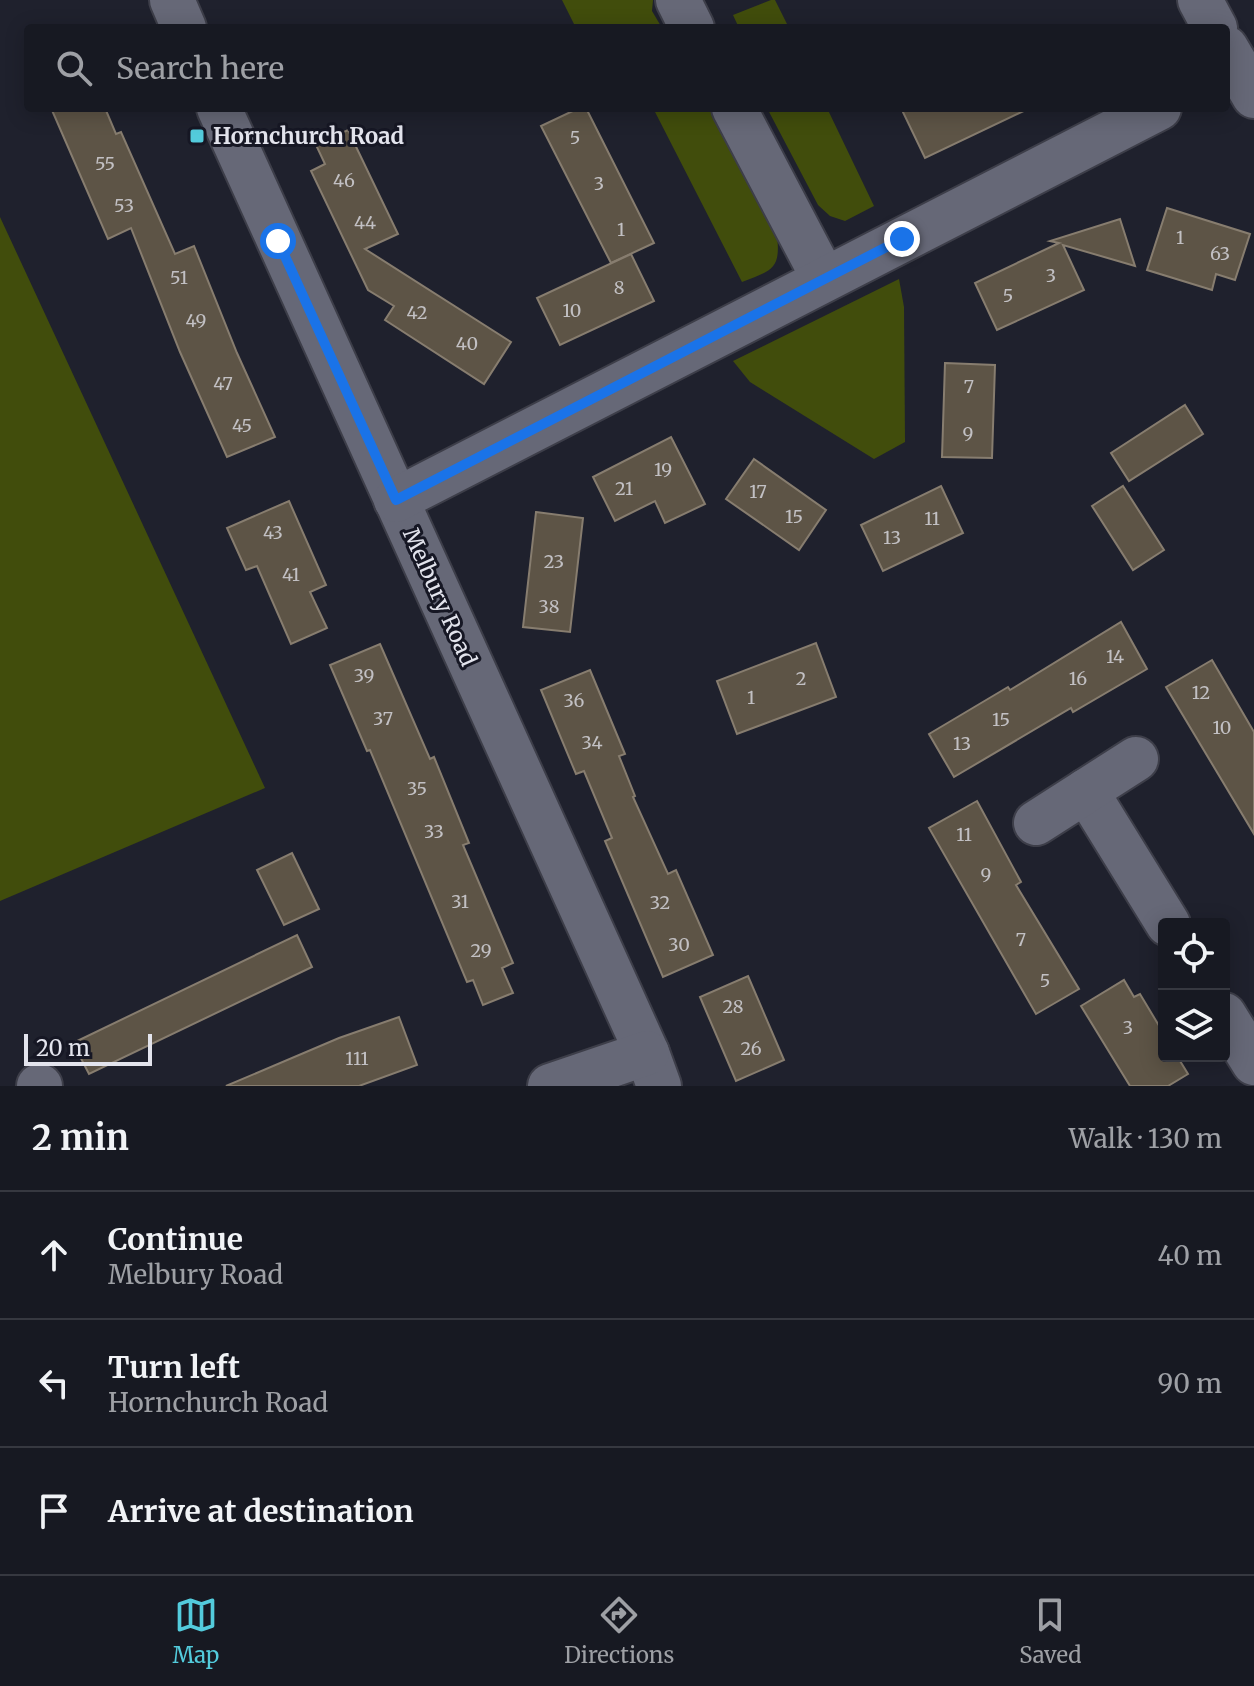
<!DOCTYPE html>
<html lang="en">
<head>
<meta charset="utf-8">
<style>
	body { margin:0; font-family:Merriweather,serif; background:#24262f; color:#f1f3f6 }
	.controls { position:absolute; right:24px; bottom:24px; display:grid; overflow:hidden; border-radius:8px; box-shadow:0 4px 20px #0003 }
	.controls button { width:72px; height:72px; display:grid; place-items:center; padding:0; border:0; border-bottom:2px solid #363840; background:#171922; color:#f1f3f6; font:40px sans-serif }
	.scale { position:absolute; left:24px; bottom:20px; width:128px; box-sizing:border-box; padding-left:8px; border:4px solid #e3e4ed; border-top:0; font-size:22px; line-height:28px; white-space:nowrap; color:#e3e4ed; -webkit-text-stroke:6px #161724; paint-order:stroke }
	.stop { position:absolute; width:24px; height:24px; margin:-18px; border:6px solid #1a73e8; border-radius:50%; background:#fff }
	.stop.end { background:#1a73e8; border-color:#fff; box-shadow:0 2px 8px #0008 }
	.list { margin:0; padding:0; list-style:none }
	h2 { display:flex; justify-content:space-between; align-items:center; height:104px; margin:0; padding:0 32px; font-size:34px }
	h2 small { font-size:26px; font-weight:400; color:#9ea0a5 }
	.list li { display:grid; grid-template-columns:52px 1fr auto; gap:24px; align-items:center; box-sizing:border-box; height:128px; padding:0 32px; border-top:2px solid #363840 }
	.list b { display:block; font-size:30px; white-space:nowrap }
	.list p { margin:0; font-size:26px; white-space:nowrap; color:#9ea0a5 }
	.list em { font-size:26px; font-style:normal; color:#9ea0a5 }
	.icon { flex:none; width:44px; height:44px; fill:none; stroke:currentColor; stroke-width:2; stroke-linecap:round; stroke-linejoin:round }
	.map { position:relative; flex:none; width:1254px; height:1086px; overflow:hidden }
	.search { position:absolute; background:#171922; box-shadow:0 4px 20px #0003; left:24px; right:24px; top:24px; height:88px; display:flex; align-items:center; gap:20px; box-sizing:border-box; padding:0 28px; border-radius:8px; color:#9ea0a5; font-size:30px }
	.sheet { height:488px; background:#171922 }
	nav { display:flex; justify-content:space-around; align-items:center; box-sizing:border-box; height:112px; border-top:2px solid #363840; background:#171922; font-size:22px; color:#9ea0a5 }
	nav a { display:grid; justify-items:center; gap:4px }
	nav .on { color:#53cbdc }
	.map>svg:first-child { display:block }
	.green { fill:#414d0c }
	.building { fill:#5d5446; stroke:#877d6f; stroke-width:2 }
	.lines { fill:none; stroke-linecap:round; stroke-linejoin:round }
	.street-casing { stroke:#3d3e49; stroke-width:48 }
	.street { stroke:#666877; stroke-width:44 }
	.route { stroke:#1a73e8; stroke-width:10 }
	.poi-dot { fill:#53cbdc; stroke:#161724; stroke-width:3 }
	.labels { text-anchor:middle; stroke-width:6; stroke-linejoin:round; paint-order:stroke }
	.number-label { font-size:18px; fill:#c2c0c3 }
	.poi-label { font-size:22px; font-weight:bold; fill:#e3e4ed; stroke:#161724; text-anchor:start }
	.street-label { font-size:22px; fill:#e3e4ed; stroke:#161724 }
</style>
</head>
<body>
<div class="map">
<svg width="1254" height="1086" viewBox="0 0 1254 1086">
	<rect width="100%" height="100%" fill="#1f212d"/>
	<g class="green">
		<polygon points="562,0 653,0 652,11 662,28 576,28"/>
		<polygon points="771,0 775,0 789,28 739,28 733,15"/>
		<path d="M653 108H714L777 235C781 270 772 270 742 282Z"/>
		<polygon points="767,108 827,108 874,206 845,221 830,216 818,205"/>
		<polygon points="0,217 265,788 0,901"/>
		<polygon points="899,279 904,307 905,442 874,459 750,382 733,361"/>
	</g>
	<g class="building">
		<polygon points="51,108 105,108 116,134 121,132 175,254 194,246 237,353 275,437 227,457 180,352 131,228 108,239"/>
		<polygon points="579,108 586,108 654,243 611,263 541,126"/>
		<polygon points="901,108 1030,108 925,158"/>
		<polygon points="348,130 398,234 365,249 511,342 484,384 385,320 394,306 368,290 311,171 325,164 316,145"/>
		<polygon points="1167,208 1250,234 1235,280 1216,274 1212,290 1147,270"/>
		<polygon points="1120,219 1135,266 1063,245 1084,290 997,330 975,283 1059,243 1050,241"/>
		<polygon points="631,254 654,301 560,345 537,298"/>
		<polygon points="945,363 995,365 992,458 942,457"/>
		<polygon points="1185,405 1203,434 1129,481 1111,453"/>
		<polygon points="671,437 705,504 665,523 655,501 615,521 593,477"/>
		<polygon points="754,459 826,510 799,550 726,499"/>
		<polygon points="941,486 963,533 883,571 861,525"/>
		<polygon points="1123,486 1164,550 1133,570 1092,506"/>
		<polygon points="289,501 326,585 310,592 327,628 291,644 257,566 246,570 227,528"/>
		<polygon points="536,512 583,518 570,632 523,627"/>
		<polygon points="1121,622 1147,669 1073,712 1071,708 954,777 929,734 1008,687 1010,690"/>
		<polygon points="816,643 836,697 737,734 717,681"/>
		<polygon points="380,644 430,759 434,757 469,843 463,845 513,963 502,968 513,993 483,1005 473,980 467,982 370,750 367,751 330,665"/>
		<polygon points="1212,660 1254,732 1254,834 1166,687"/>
		<polygon points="590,670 625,754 619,756 635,796 633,797 668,874 676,870 713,955 663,977 605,841 612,838 584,771 576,774 541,690"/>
		<polygon points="977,801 1021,882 1016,885 1079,989 1036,1014 929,828"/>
		<polygon points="292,853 319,909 284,925 257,870"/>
		<polygon points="297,935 312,967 89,1074 73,1043"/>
		<polygon points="748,976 784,1060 736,1081 700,997"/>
		<polygon points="1124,980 1134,997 1140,994 1164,1034 1164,1056 1177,1056 1188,1074 1168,1086 1130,1086 1081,1006"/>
		<polygon points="399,1017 417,1065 359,1086 226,1086 339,1038"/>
	</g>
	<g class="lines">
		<defs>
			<g id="street">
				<polyline points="172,0 184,28"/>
				<polyline points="678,0 692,28"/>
				<polyline points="1200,0 1215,28"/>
				<polyline points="1226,48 1254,96"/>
				<polyline points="219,108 647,1053 659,1086"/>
				<polyline points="734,108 824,279"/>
				<polyline points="396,500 1159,108"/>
				<polyline points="1086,791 1168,924"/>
				<polyline points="1036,823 1136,759"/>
				<polyline points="1224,1015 1254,1063"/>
				<polyline points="39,1086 40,1086"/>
				<polyline points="550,1086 647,1053"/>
			</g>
		</defs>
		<use href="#street" class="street-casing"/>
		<use href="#street" class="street"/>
	</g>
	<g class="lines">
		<polyline class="route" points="278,241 396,500 902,239"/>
	</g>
	<rect class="poi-dot" x="189" y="128" width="16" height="16" rx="4"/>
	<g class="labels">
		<g class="number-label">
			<text x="575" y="144">5</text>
			<text x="105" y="170">55</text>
			<text x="344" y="187">46</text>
			<text x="599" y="190">3</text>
			<text x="124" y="212">53</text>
			<text x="365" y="229">44</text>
			<text x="621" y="236">1</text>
			<text x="1180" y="244">1</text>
			<text x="1220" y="260">63</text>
			<text x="1051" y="282">3</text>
			<text x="179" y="284">51</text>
			<text x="619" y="294">8</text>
			<text x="1008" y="302">5</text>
			<text x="572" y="317">10</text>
			<text x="417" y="319">42</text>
			<text x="196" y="327">49</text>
			<text x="467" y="350">40</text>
			<text x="223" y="390">47</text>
			<text x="969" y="393">7</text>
			<text x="242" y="432">45</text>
			<text x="968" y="440">9</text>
			<text x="663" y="476">19</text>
			<text x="624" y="495">21</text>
			<text x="758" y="498">17</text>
			<text x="794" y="523">15</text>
			<text x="932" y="525">11</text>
			<text x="273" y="539">43</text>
			<text x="892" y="544">13</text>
			<text x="554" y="568">23</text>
			<text x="291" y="581">41</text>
			<text x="549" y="613">38</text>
			<text x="1115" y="663">14</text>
			<text x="364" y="682">39</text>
			<text x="801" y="685">2</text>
			<text x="1078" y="685">16</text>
			<text x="1201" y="699">12</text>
			<text x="751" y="704">1</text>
			<text x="574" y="707">36</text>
			<text x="383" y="725">37</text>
			<text x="1001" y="726">15</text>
			<text x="1222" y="734">10</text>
			<text x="592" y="749">34</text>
			<text x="962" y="750">13</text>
			<text x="417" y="795">35</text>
			<text x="434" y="838">33</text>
			<text x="964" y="841">11</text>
			<text x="986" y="881">9</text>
			<text x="460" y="908">31</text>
			<text x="660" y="909">32</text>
			<text x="1021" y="946">7</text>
			<text x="679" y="951">30</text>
			<text x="481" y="957">29</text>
			<text x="1045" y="987">5</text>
			<text x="733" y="1013">28</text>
			<text x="1128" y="1034">3</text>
			<text x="751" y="1055">26</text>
			<text x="357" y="1065">111</text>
		</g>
		<g class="poi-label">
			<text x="213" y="144">Hornchurch Road</text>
		</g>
		<g class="street-label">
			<text transform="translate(440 597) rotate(66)" y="8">Melbury Road</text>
		</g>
	</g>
</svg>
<div class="controls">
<button><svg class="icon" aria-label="locate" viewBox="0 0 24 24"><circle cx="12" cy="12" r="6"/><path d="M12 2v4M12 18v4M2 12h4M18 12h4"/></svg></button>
<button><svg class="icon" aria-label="layers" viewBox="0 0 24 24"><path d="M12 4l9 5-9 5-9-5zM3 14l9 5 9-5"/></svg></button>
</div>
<div class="scale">20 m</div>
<div class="stop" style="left:278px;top:241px"></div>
<div class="stop end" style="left:902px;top:239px"></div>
<div class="search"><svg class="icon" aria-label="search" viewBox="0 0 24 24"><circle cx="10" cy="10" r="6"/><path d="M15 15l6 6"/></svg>Search here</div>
</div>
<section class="sheet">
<h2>2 min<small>Walk · 130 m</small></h2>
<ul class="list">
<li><svg class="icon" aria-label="ahead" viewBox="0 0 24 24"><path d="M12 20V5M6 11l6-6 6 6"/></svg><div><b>Continue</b><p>Melbury Road</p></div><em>40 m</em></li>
<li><svg class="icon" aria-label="left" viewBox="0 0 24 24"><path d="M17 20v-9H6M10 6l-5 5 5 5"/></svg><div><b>Turn left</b><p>Hornchurch Road</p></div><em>90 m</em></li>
<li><svg class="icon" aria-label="arrive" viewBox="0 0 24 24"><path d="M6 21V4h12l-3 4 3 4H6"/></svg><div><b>Arrive at destination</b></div></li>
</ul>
</section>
<nav>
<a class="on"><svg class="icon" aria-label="map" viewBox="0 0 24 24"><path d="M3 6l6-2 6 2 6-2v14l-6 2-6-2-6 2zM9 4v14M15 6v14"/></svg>Map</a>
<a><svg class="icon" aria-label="directions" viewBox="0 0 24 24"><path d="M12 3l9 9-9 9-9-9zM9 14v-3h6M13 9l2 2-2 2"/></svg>Directions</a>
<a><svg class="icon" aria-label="saved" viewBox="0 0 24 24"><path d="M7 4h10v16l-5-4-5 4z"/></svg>Saved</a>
</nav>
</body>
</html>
